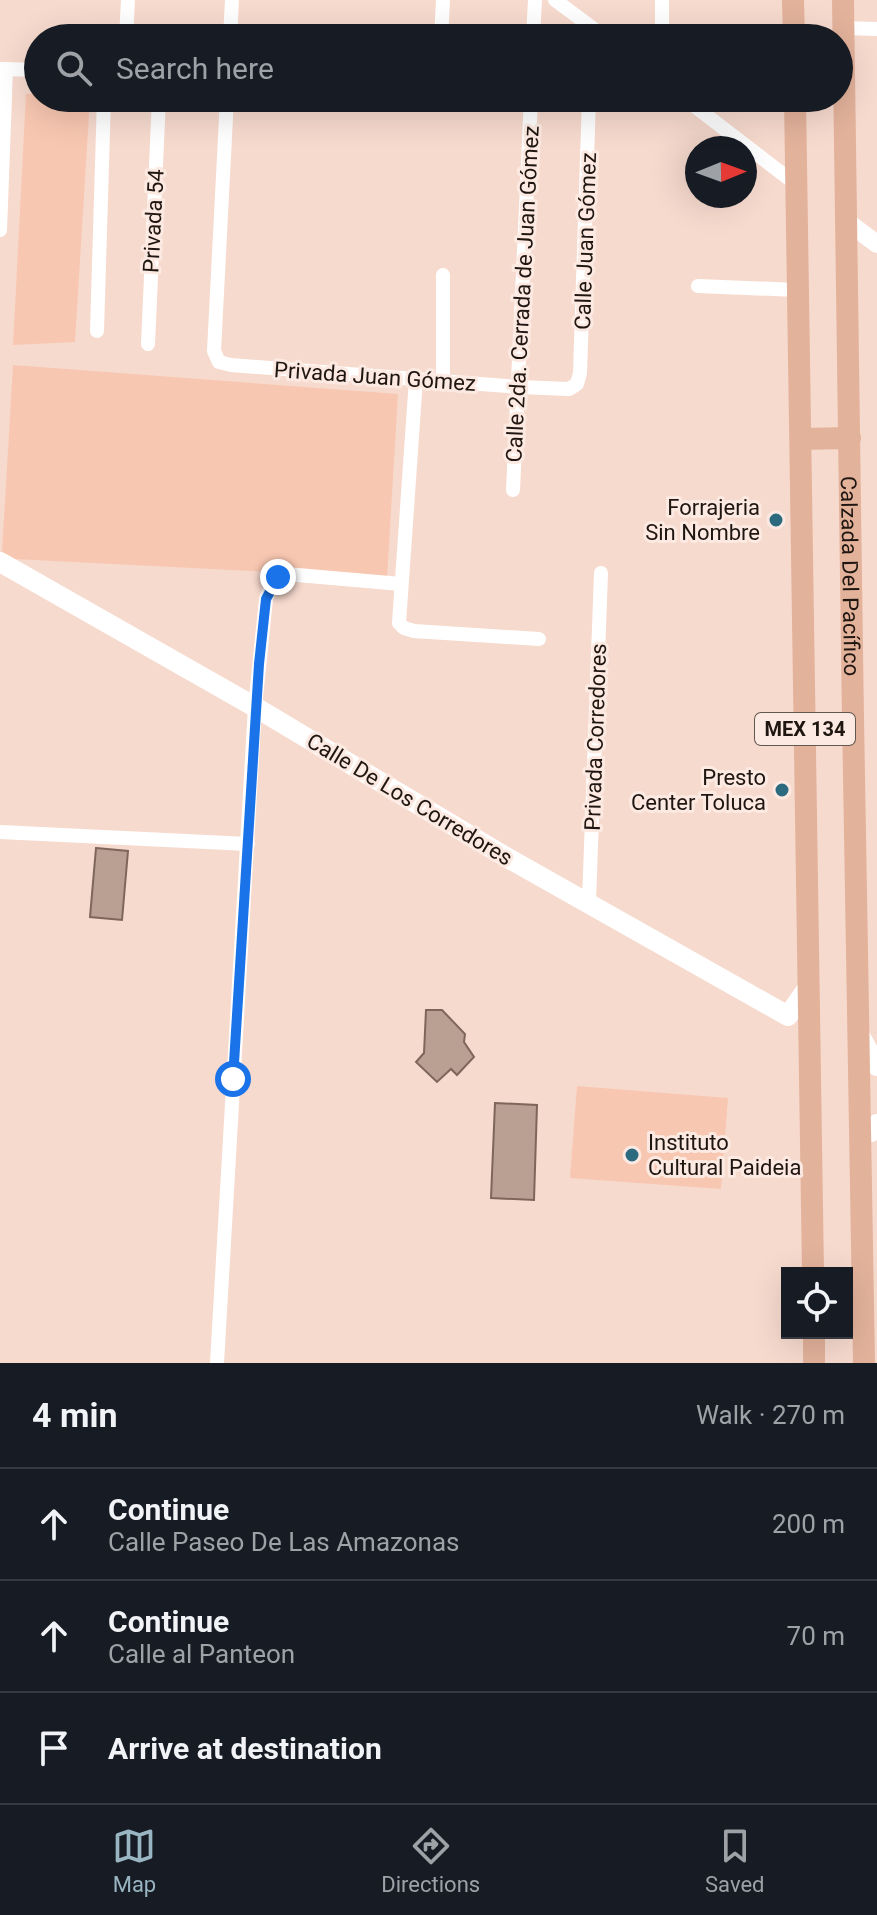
<!DOCTYPE html>
<html lang="en">
<head>
<meta charset="utf-8">
<style>
	body { margin:0; font-family:Roboto,sans-serif; background:#20242c; color:#f1f3f6 }
	.controls { position:absolute; right:24px; bottom:24px; display:grid; overflow:hidden; border-radius:0px; box-shadow:0 8px 32px #0002 }
	.controls button { width:72px; height:72px; display:grid; place-items:center; padding:0; border:0; border-bottom:2px solid #363941; background:#171b24; color:#f1f3f6; font:40px sans-serif }
	.compass { position:absolute; left:685px; top:136px; width:72px; height:72px; border-radius:50%; background:#171b24; box-shadow:0 8px 32px #0002; rotate:89deg }
	.stop { position:absolute; width:24px; height:24px; margin:-18px; border:6px solid #1a73e8; border-radius:50%; background:#fff }
	.stop.end { background:#1a73e8; border-color:#fff; box-shadow:0 2px 8px #0008 }
	.list { margin:0; padding:0; list-style:none }
	h2 { display:flex; justify-content:space-between; align-items:center; height:104px; margin:0; padding:0 32px; font-size:34px }
	h2 small { font-size:26px; font-weight:400; color:#9ea1a6 }
	.list li { display:grid; grid-template-columns:52px 1fr auto; gap:24px; align-items:center; box-sizing:border-box; height:112px; padding:0 32px; border-top:2px solid #363941 }
	.list b { display:block; font-size:30px; white-space:nowrap }
	.list p { margin:0; font-size:26px; white-space:nowrap; color:#9ea1a6 }
	.list em { font-size:26px; font-style:normal; color:#9ea1a6 }
	.icon { flex:none; width:44px; height:44px; fill:none; stroke:currentColor; stroke-width:2; stroke-linecap:round; stroke-linejoin:round }
	.map { position:relative; flex:none; width:877px; height:1363px; overflow:hidden }
	.search { position:absolute; background:#171b24; box-shadow:0 8px 32px #0002; left:24px; right:24px; top:24px; height:88px; display:flex; align-items:center; gap:20px; box-sizing:border-box; padding:0 28px; border-radius:44px; color:#9ea1a6; font-size:30px }
	.sheet { height:440px; background:#171b24 }
	nav { display:flex; justify-content:space-around; align-items:center; box-sizing:border-box; height:112px; border-top:2px solid #363941; background:#171b24; font-size:22px; color:#9ea1a6 }
	nav a { display:grid; justify-items:center; gap:4px }
	nav .on { color:#98b5c1 }
	.map>svg:first-child { display:block }
	.green { fill:#f8c7b1 }
	.building { fill:#ba9f93; stroke:#7e665b; stroke-width:2 }
	.lines { fill:none; stroke-linecap:round; stroke-linejoin:round }
	.minor { stroke:#fff; stroke-width:14 }
	.tertiary { stroke:#fff; stroke-width:18 }
	.secondary { stroke:#fff; stroke-width:20 }
	.primary { stroke:#e3b29b; stroke-width:22 }
	.route { stroke:#1a73e8; stroke-width:10 }
	.poi-dot { fill:#2c6a80; stroke:#fceae2; stroke-width:3 }
	.labels { text-anchor:middle; stroke-width:6; stroke-linejoin:round; paint-order:stroke }
	.shield { fill:#fceae2; stroke:#625650; stroke-width:2 }
	.shield-label { font-size:20px; font-weight:bold; fill:#201611 }
	.street-label { font-size:22px; fill:#201611; stroke:#fceae2 }
	.poi-label { font-size:22px; fill:#201611; stroke:#fceae2; text-anchor:end }
</style>
</head>
<body>
<div class="map">
<svg width="877" height="1363" viewBox="0 0 877 1363">
	<rect width="100%" height="100%" fill="#f7dace"/>
	<g class="green">
		<polygon points="38,93 38,98 90,98 75,342 13,345 26,94"/>
		<polygon points="13,365 398,394 387,578 14,559 2,552"/>
		<polygon points="577,1086 728,1098 721,1189 570,1178"/>
	</g>
	<g class="building">
		<polygon points="96,848 128,851 122,920 90,917"/>
		<polygon points="426,1010 442,1010 465,1034 464,1042 474,1057 457,1075 451,1069 437,1082 416,1062 424,1053"/>
		<polygon points="495,1103 537,1105 534,1200 491,1198"/>
	</g>
	<g class="lines">
		<g class="minor">
			<polyline points="555,0 606,38"/>
			<polyline points="662,0 662,38"/>
			<polyline points="843,28 877,29"/>
			<polyline points="126,38 128,0"/>
			<polyline points="230,38 232,0"/>
			<polyline points="441,38 443,0"/>
			<polyline points="533,38 535,0"/>
			<polyline points="0,69 38,70"/>
			<polyline points="227,98 214,351 219,362 231,365 519,387 569,389 577,384 580,373 589,98"/>
			<polyline points="684,98 797,185"/>
			<polyline points="0,230 6,69"/>
			<polyline points="698,286 798,290"/>
			<polyline points="97,331 104,98"/>
			<polyline points="148,344 159,98"/>
			<polyline points="416,379 399,623 404,628 414,631 539,639"/>
			<polyline points="443,381 443,275"/>
			<polyline points="513,490 531,98"/>
			<polyline points="0,832 248,844"/>
			<polyline points="589,901 601,573"/>
			<path d="M217 1363 255 707 266 599C270 588 274 577 286 574L401 584"/>
		</g>
		<polyline class="tertiary" points="846,221 877,244"/>
		<g class="secondary">
			<polyline points="0,562 255,707 506,857 788,1016 809,986"/>
			<polyline points="860,1036 877,1066"/>
			<polyline points="860,1122 871,1132 877,1124"/>
		</g>
		<g class="primary">
			<polyline points="793,0 794,38"/>
			<path id="s1" d="M843 0C846 454 858 909 864 1363"/>
			<polyline points="795,98 813,1273"/>
			<polyline points="801,439 850,438"/>
			<polyline points="814,1333 814,1363"/>
		</g>
	</g>
	<g class="lines">
		<polyline class="route" points="233,1079 259,664 266,599 278,577"/>
	</g>
	<g class="poi-dot">
		<circle cx="776" cy="520" r="8"/>
		<circle cx="782" cy="790" r="8"/>
		<circle cx="632" cy="1155" r="8"/>
	</g>
	<g class="labels">
		<rect class="shield" x="755" y="713" width="100" height="32" rx="6"/>
		<g class="shield-label">
			<text x="805" y="736">MEX 134</text>
		</g>
		<g class="street-label">
			<text transform="translate(153 221) rotate(-87)" y="8">Privada 54</text>
			<text transform="translate(585 241) rotate(-88)" y="8">Calle Juan Gómez</text>
			<text transform="translate(522 294) rotate(-87)" y="8">Calle 2da. Cerrada de Juan Gómez</text>
			<text transform="translate(375 376) rotate(4)" y="8">Privada Juan Gómez</text>
			<text dy="8" stroke="none"><textPath href="#s1" startOffset="576">Calzada Del Pacífico</textPath></text>
			<text transform="translate(595 737) rotate(-88)" y="8">Privada Corredores</text>
			<text transform="translate(410 799) rotate(31)" y="8">Calle De Los Corredores</text>
		</g>
		<g class="poi-label">
			<text x="760" y="515">Forrajeria<tspan x="760" dy="25">Sin Nombre</tspan></text>
			<text x="766" y="785">Presto<tspan x="766" dy="25">Center Toluca</tspan></text>
			<text x="648" y="1150" text-anchor="start">Instituto<tspan x="648" dy="25">Cultural Paideia</tspan></text>
		</g>
	</g>
</svg>
<div class="controls">
<button><svg class="icon" aria-label="locate" viewBox="0 0 24 24"><circle cx="12" cy="12" r="6"/><path d="M12 2v4M12 18v4M2 12h4M18 12h4"/></svg></button>
</div>
<svg class="compass" viewBox="-18 -18 36 36"><path d="M0-13l5 13h-10z" fill="#e53935"/><path d="M0 13l5-13h-10z" fill="#9ea1a6"/></svg>
<div class="stop" style="left:233px;top:1079px"></div>
<div class="stop end" style="left:278px;top:577px"></div>
<div class="search"><svg class="icon" aria-label="search" viewBox="0 0 24 24"><circle cx="10" cy="10" r="6"/><path d="M15 15l6 6"/></svg>Search here</div>
</div>
<section class="sheet">
<h2>4 min<small>Walk · 270 m</small></h2>
<ul class="list">
<li><svg class="icon" aria-label="ahead" viewBox="0 0 24 24"><path d="M12 20V5M6 11l6-6 6 6"/></svg><div><b>Continue</b><p>Calle Paseo De Las Amazonas</p></div><em>200 m</em></li>
<li><svg class="icon" aria-label="ahead" viewBox="0 0 24 24"><path d="M12 20V5M6 11l6-6 6 6"/></svg><div><b>Continue</b><p>Calle al Panteon</p></div><em>70 m</em></li>
<li><svg class="icon" aria-label="arrive" viewBox="0 0 24 24"><path d="M6 21V4h12l-3 4 3 4H6"/></svg><div><b>Arrive at destination</b></div></li>
</ul>
</section>
<nav>
<a class="on"><svg class="icon" aria-label="map" viewBox="0 0 24 24"><path d="M3 6l6-2 6 2 6-2v14l-6 2-6-2-6 2zM9 4v14M15 6v14"/></svg>Map</a>
<a><svg class="icon" aria-label="directions" viewBox="0 0 24 24"><path d="M12 3l9 9-9 9-9-9zM9 14v-3h6M13 9l2 2-2 2"/></svg>Directions</a>
<a><svg class="icon" aria-label="saved" viewBox="0 0 24 24"><path d="M7 4h10v16l-5-4-5 4z"/></svg>Saved</a>
</nav>
</body>
</html>
